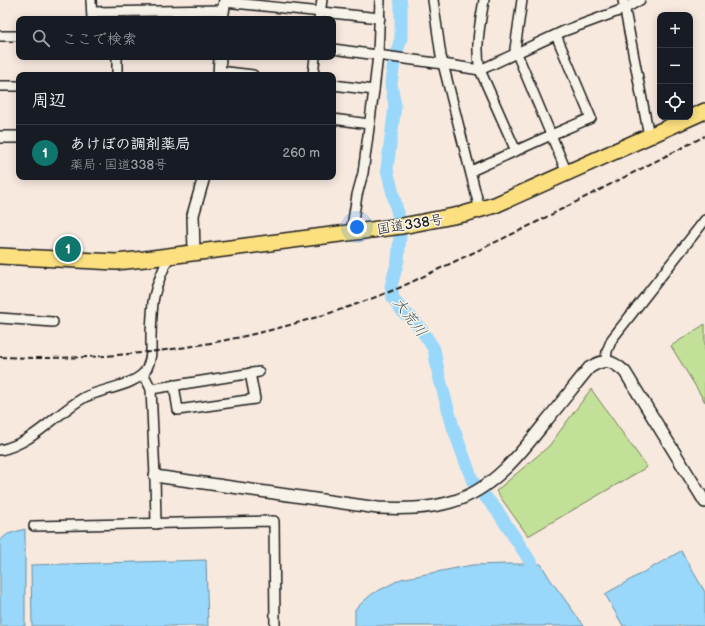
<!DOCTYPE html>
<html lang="ja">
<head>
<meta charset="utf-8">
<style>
	body { margin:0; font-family:"Balsamiq Sans","Klee One",sans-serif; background:#20242c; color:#f1f3f6 }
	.controls { position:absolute; right:12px; top:12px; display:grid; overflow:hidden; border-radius:8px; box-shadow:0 2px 10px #0003 }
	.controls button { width:36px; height:36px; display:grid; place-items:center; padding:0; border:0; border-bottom:1px solid #363941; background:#171b24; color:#f1f3f6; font:20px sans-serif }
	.you { position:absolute; left:357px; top:227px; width:14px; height:14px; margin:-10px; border:3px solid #fff; border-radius:50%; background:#1a73e8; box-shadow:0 0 0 6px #1a73e833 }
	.badge { display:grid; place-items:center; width:26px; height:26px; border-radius:50%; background:#0f766e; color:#fff; font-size:13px; font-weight:700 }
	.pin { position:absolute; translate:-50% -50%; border:2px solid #fff; box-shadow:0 1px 4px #0006 }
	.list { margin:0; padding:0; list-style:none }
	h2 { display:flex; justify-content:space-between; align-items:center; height:52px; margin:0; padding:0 16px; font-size:17px }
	h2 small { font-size:13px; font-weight:400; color:#9ea1a6 }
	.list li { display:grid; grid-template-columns:26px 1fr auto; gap:12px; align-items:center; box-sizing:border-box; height:56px; padding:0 16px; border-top:1px solid #363941 }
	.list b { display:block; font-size:15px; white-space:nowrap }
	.list p { margin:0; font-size:13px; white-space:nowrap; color:#9ea1a6 }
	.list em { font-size:13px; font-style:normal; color:#9ea1a6 }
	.icon { flex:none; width:22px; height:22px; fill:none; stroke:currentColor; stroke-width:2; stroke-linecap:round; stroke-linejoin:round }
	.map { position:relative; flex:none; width:705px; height:626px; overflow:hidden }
	.search { position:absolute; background:#171b24; box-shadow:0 2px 10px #0003; left:16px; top:16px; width:320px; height:44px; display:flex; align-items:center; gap:10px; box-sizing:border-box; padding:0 14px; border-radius:8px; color:#9ea1a6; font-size:15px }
	.panel { position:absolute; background:#171b24; box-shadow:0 2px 10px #0003; left:16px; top:72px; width:320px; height:108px; border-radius:8px }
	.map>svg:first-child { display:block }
	.green { fill:#c3e098; stroke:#707e5a }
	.water { fill:#99d8fa; stroke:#678da1 }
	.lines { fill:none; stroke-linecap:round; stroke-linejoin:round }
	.river { stroke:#99d8fa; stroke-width:13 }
	.minor-casing { stroke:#1c1c1c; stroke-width:12 }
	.tertiary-casing { stroke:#1c1c1c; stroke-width:14 }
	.trunk-casing { stroke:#1c1c1c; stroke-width:18 }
	.minor { stroke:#f7f3e8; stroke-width:9 }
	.tertiary { stroke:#f7f3e8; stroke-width:11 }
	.trunk { stroke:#fce080; stroke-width:15 }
	.rail { stroke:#1c1c1c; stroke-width:2; stroke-dasharray:6 3; stroke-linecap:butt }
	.labels { text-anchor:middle; stroke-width:3; stroke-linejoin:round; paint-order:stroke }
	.street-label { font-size:14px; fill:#1c1c1c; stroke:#f7f3e8 }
	.water-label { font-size:15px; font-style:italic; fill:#42545f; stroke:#f7f3e8 }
</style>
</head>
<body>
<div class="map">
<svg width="705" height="626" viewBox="0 0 705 626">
	<rect width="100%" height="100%" fill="#f8e9df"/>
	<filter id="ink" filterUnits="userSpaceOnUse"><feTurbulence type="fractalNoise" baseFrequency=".025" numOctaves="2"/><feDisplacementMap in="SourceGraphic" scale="8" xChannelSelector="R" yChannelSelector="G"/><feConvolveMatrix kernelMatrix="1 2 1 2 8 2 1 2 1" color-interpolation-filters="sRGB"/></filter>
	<g filter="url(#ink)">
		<g class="green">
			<polygon points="705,324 705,402 671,346"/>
			<polygon points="591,389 647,467 528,536 496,491 549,446"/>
		</g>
		<g class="water">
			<polygon points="25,529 25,626 0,626 0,540 8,534"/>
			<polygon points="681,551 705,592 705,626 623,626 605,594"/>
			<polygon points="206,560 208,626 32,626 31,565"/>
			<polygon points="508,564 541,564 550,579 584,626 355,626 355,609 372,594 401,579 472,565"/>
		</g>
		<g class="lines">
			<polyline class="river" points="400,0 401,5 401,38 394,62 391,84 395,106 387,169 399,219 400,235 398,260 391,286 393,298 403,312 412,318 423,332 434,349 439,376 453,427 473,482 498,512 532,564"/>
			<defs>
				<g id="minor">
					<polyline points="91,0 92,19"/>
					<polyline points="433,0 441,56 480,210"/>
					<path d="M484 0C480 23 475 47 480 70L516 151"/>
					<polyline points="522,0 515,49 567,173"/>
					<polyline points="623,0 649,136"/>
					<polyline points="224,2 380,18"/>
					<polyline points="92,12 223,10"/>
					<polyline points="319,19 322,0"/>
					<polyline points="0,36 19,36"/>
					<polyline points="333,49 443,64 480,70 564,31 624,9 640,0"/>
					<polyline points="117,57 117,75"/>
					<polyline points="219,71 253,75"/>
					<polyline points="313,75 315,57"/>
					<polyline points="333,85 374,90"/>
					<polyline points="0,86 19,86"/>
					<polyline points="333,119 369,124"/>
					<polyline points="471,171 551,135 591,118 556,35"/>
					<polyline points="351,233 357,195 363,173 374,90 378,55 380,0"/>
					<polyline points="0,318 53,322"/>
					<polyline points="606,361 607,351 612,339 705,220"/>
					<polyline points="144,375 151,389 155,476 156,524"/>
					<polyline points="174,385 178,410 255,399 250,373"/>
					<polyline points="151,389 259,372"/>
					<path d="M0 450C34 443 56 413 85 397 101 389 140 385 147 368 152 358 151 349 151 339 151 327 152 314 153 302 155 286 163 271 169 256"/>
					<polyline points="34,526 274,521 275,626"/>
				</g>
				<g id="tertiary">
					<polyline points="222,19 225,0"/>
					<polyline points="219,75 220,57"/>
					<polyline points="0,137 19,137"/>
					<polyline points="194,252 193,215 204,177"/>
					<path d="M155 476 378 508C403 509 427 509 451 502 492 491 522 452 547 420 561 403 575 385 589 368 605 358 612 360 625 372L705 502"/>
				</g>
				<polyline id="trunk" points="0,256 116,262 145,259 402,226 464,214 495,205 705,111"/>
			</defs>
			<use href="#minor" class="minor-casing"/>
			<use href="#tertiary" class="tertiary-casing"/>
			<use href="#trunk" class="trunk-casing"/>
			<use href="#minor" class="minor"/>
			<use href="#tertiary" class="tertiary"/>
			<use href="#trunk" class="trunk"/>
			<path class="rail" d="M0 357C139 363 270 340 399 288L523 229 705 136"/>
		</g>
	</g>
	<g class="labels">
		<g class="street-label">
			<text transform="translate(410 224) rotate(-9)" y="5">国道338号</text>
		</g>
		<g class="water-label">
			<text transform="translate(410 317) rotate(53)" y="5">大荒川</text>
		</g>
	</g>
</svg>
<div class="controls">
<button>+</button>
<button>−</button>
<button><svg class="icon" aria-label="locate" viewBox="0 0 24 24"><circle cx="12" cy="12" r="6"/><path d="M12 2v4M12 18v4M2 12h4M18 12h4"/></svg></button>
</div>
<div class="you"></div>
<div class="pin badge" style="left:68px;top:249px">1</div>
<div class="search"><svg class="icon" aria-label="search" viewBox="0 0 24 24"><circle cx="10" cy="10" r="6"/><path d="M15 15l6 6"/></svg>ここで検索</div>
<section class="panel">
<h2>周辺<small></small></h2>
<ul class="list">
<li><span class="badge">1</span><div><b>あけぼの調剤薬局</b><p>薬局 · 国道338号</p></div><em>260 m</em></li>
</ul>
</section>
</div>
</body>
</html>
